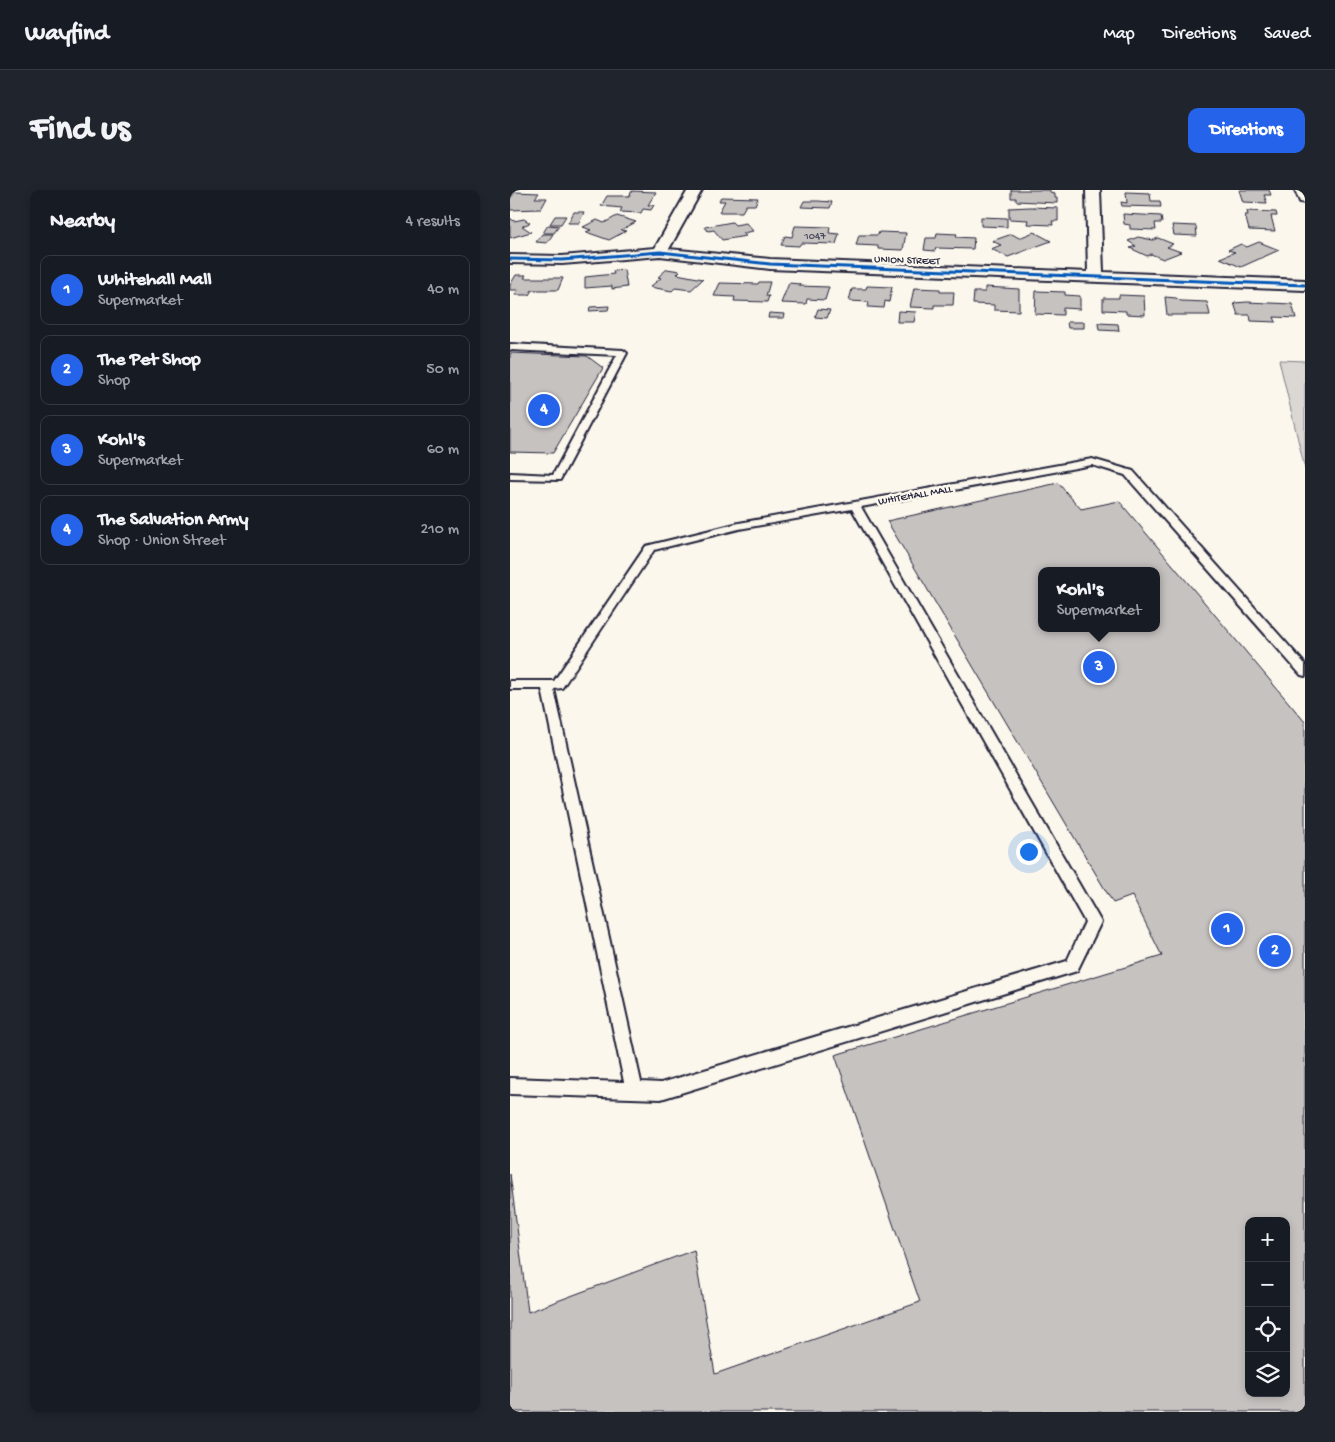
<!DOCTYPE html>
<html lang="en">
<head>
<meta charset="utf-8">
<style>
	body { margin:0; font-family:"Gochi Hand",sans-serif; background:#20242c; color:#f1f3f6 }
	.controls { position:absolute; right:15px; bottom:15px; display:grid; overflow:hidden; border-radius:10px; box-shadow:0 2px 8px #0003 }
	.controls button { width:45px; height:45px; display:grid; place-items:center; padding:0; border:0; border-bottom:1px solid #363941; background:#171b24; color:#f1f3f6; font:25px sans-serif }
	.you { position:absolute; left:518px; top:661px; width:18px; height:18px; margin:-12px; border:4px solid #fff; border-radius:50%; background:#1a73e8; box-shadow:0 0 0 8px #1a73e833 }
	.badge { display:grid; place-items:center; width:32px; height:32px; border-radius:50%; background:#2563eb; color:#fff; font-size:16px; font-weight:700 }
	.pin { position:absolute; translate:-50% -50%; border:2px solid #fff; box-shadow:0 1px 5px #0006 }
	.popup { position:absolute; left:528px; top:377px; width:122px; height:65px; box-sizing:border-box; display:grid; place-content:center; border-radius:10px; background:#171b24; filter:drop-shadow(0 1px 4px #0005); font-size:16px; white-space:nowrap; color:#9ea1a6 }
	.popup b { font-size:19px; color:#f1f3f6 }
	.popup::after { content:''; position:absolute; left:50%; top:100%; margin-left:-10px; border:10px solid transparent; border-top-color:#171b24 }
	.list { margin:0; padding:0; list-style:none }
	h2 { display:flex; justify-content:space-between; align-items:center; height:65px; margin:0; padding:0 20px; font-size:21px }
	h2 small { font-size:16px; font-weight:400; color:#9ea1a6 }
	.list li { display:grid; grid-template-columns:32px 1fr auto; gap:15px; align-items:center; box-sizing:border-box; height:70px; margin:0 10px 10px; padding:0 10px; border:1px solid #363941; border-radius:10px }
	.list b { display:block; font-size:19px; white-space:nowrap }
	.list p { margin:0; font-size:16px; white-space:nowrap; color:#9ea1a6 }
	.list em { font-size:16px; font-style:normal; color:#9ea1a6 }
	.icon { flex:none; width:28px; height:28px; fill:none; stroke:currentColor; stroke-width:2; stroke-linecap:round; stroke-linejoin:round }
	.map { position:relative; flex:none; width:795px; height:1222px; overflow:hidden; border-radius:10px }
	header { display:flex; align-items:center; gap:30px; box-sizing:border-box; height:70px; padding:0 25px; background:#171b24; border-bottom:1px solid #363941 }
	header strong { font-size:24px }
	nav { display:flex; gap:28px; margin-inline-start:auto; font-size:18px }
	.intro { display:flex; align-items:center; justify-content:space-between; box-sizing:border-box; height:120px; padding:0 30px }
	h1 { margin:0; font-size:35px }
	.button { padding:12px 22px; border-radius:10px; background:#2563eb; color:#fff; font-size:18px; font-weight:700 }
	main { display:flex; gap:30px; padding:0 30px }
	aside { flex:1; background:#171b24; border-radius:10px; box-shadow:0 2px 8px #0003 }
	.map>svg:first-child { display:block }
	.green { fill:#dbd8d3; stroke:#7e7d87 }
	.building { fill:#c6c2c0; stroke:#22223b; fill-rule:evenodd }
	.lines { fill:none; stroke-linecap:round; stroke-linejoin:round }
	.lane-casing { stroke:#22223b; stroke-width:4 }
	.street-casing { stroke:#22223b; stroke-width:4 }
	.lane { fill:#fbf7ec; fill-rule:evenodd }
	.street { fill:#fbf7ec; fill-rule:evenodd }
	.cycleway-casing { stroke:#fbf7ec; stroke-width:5 }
	.cycleway { stroke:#0057b8; stroke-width:3 }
	.labels { text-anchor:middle; stroke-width:5; stroke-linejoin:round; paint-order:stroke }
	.number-label { font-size:11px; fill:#4b4a5c }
	.far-street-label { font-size:11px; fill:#22223b; stroke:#fbf7ec }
</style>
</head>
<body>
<header>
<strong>Wayfind</strong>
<nav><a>Map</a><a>Directions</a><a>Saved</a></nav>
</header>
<div class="intro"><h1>Find us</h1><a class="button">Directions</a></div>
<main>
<aside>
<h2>Nearby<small>4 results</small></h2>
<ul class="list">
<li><span class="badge">1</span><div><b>Whitehall Mall</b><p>Supermarket</p></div><em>40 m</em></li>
<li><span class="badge">2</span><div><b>The Pet Shop</b><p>Shop</p></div><em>50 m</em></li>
<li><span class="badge">3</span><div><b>Kohl's</b><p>Supermarket</p></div><em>60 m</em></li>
<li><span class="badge">4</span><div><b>The Salvation Army</b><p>Shop · Union Street</p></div><em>210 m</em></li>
</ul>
</aside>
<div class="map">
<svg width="795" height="1222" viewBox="0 0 795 1222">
	<rect width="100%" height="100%" fill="#fbf7ec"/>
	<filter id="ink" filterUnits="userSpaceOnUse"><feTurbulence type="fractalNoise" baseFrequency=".02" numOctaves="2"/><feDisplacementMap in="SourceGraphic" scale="10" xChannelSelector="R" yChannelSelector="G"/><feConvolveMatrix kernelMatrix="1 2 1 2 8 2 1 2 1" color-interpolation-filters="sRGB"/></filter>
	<g filter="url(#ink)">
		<polygon class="green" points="769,170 795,171 795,279"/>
		<g class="building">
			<polygon points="501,0 540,0 540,3 545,4 545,8 547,8 547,13 506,11 506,8 501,8"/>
			<polygon points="729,0 759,0 761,5 754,5 757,13 733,12"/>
			<polygon points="122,1 146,2 138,15 144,15 141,20 133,19 131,23 110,22 112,18 91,16 97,6 119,6"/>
			<polygon points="5,2 29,3 25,8 37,8 31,19 0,20 0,9"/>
			<polygon points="616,2 640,3 641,11 650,11 651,17 612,16 611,12 617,13"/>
			<polygon points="211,7 248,8 245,15 236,15 232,22 209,22 215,11 209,11"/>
			<polygon points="294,11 308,11 322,12 320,18 291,17"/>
			<polygon points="520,17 548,18 548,31 542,31 543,35 517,34 518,30 499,29 499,18"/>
			<polygon points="737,21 766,22 767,26 761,26 765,41 739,40 735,25 738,25"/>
			<polygon points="64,22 74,22 69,33 58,33"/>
			<polygon points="613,24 651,26 652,33 645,33 646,40 620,39 620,35 614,34"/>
			<polygon points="45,26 56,26 51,34 40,34"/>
			<polygon points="107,26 126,32 111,40 116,41 99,50 76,42 81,40 73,37 87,30 94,33"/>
			<polygon points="471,27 497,28 497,37 471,36"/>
			<polygon points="0,28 4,31 14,29 20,33 12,36 21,42 0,48"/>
			<polygon points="222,32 225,35 236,33 243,41 233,43 236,46 212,50 204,40 198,41 195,37"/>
			<polygon points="38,35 49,36 44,43 33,43"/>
			<polygon points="662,35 686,36 687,46 664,45"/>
			<polygon points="285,36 320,37 319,43 329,44 326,54 291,53 289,56 271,55 275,46 282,47"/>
			<polygon points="369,42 396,43 393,60 368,59 368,56 346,55 349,45 368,45"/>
			<polygon points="524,42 541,51 498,67 481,59 491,55 482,51 502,44 509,48"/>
			<polygon points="427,43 447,44 446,47 464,48 463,59 426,58 425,61 414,60 416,48 426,48"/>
			<polygon points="32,44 43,44 37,53 26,52"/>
			<polygon points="628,47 643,50 648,48 663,54 657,57 671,62 653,69 641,64 637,66 620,58 626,56 618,51"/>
			<polygon points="749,52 769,60 731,77 710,68 725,62 718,60 731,54 737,57"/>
			<polygon points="157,79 170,81 167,84 193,89 181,100 165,98 162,101 140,97 151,88 148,87"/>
			<polygon points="114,80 117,97 102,99 102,96 75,98 75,87 104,84 103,81"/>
			<polygon points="6,85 16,85 14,88 53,88 48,100 22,100 19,105 5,105 8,100 0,100 0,95"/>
			<polygon points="249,92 260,92 256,106 259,106 257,112 224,111 225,107 204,106 210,93 248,94"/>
			<polygon points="279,93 290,94 289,96 319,97 315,110 297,109 296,114 271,113"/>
			<polygon points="357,96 382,97 379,112 375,111 374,118 358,117 359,112 339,111 342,99 356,99"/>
			<polygon points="475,97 509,99 509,121 484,120 484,115 463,114 464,102 475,102"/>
			<polygon points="404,98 430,99 430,102 444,102 443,115 424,115 424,118 400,117"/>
			<polygon points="526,101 555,102 555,105 570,106 570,119 553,118 553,125 525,124"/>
			<polygon points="609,105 634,106 635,125 616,124 616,121 593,120 593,108 609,108"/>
			<polygon points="655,107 666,108 671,111 697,112 700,125 657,125"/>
			<polygon points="737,112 782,114 786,128 764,127 766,132 741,131 740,125 728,125 724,113"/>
			<polygon points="99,116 98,120 79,121 80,117"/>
			<polygon points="308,119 320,120 317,128 305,127"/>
			<polygon points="388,121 406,122 404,132 387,132"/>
			<polygon points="259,123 275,124 274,128 258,128"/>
			<polygon points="557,132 574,132 574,138 558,138"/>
			<polygon points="588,133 608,134 609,141 589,140"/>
			<polygon points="0,163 77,166 93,178 43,263 0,262"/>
			<path d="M548 293 571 319 609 311 795 532V1222H0V984L18 1122 184 1060 205 1184 410 1112 325 865 652 766 622 706 603 713 377 331ZM532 381H646V438H532ZM739 1031H776V1203H739Z"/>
		</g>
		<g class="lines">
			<defs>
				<g id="lane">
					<polygon points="0,154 113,160 117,163 50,290 0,289 0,283 43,285 107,165 0,160"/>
					<path d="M582 269 623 281 795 474V486L791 485 615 285 582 275 351 317 591 732 567 781 151 909 0 904V888L114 892 32 499H0V491H44L136 356 229 333ZM342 319 575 732 557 771 151 893 131 892 44 499 52 498 144 360 229 339Z"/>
				</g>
				<g id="street">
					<polygon points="178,0 192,0 159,59 260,69 578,82 576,0 590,0 593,82 795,90 795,100 260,79 150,66 52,74 0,73 0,65 52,66 145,58"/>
					<polygon points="785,0 795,0 795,13 790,12"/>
				</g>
			</defs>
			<use href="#lane" class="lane-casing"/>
			<use href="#street" class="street-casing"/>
			<use href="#lane" class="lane"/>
			<use href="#street" class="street"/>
			<defs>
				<polyline id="cycleway" points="0,69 52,70 150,62 260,74 795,95"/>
			</defs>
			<use href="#cycleway" class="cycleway-casing"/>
			<use href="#cycleway" class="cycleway"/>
		</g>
	</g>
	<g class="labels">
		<g class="number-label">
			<text x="305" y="49">1047</text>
		</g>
		<g class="far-street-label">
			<text transform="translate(397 69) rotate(2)" y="4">UNION STREET</text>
			<text transform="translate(405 304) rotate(-10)" y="4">WHITEHALL MALL</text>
		</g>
	</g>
</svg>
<div class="controls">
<button>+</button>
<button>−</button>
<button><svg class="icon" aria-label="locate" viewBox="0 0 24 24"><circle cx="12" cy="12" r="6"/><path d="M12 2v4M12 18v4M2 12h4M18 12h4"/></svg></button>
<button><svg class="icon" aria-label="layers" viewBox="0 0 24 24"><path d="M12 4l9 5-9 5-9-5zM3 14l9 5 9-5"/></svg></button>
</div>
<div class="you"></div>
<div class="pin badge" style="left:717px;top:739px">1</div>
<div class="pin badge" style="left:765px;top:761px">2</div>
<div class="pin badge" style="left:589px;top:477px">3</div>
<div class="popup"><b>Kohl's</b>Supermarket</div>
<div class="pin badge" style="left:34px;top:220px">4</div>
</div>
</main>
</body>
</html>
